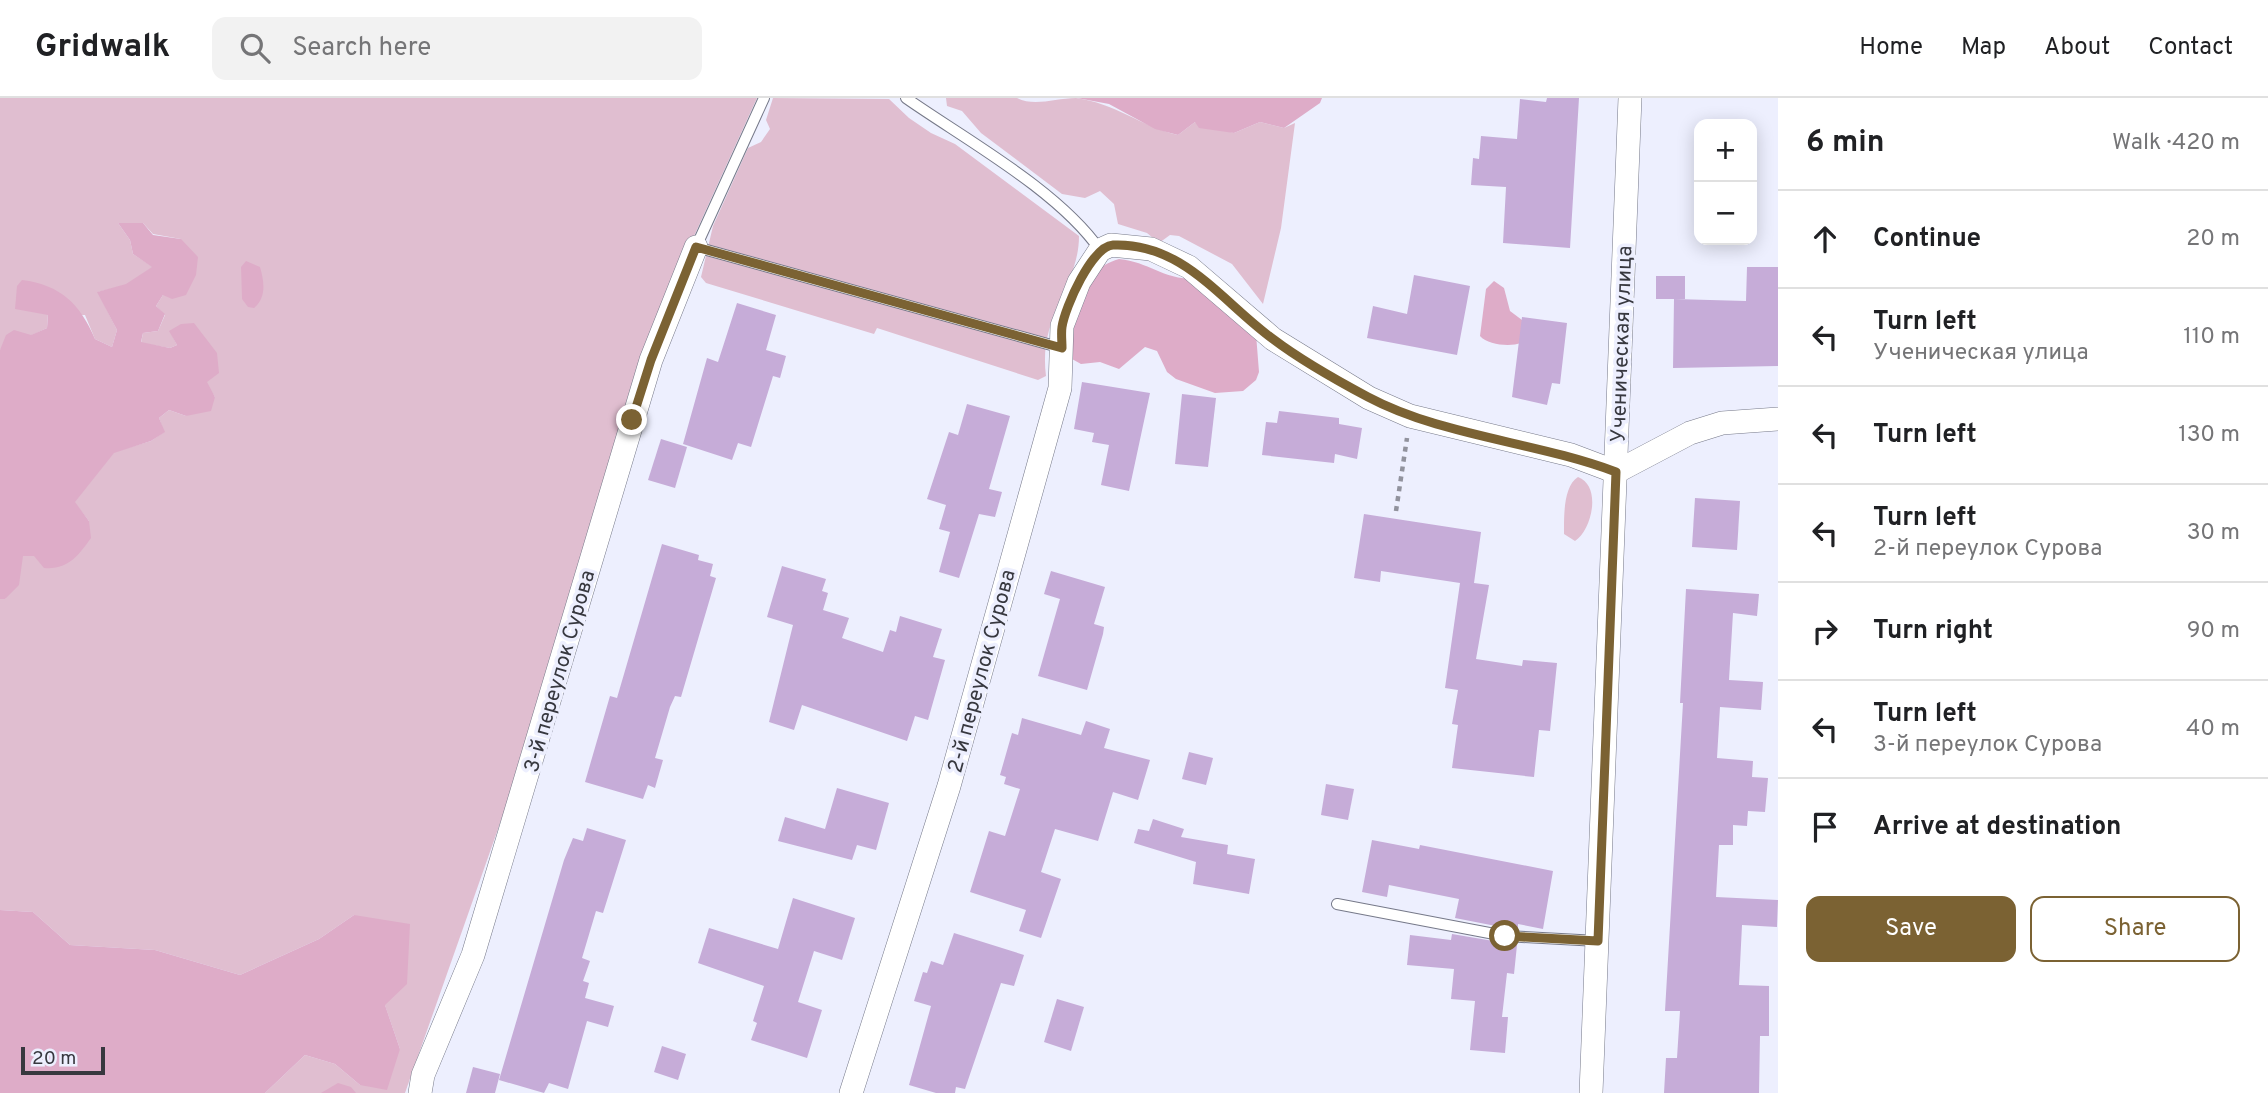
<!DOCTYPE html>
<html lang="en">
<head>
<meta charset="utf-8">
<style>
	body { margin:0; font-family:Overpass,sans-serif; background:#f2f2f2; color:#202124 }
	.controls { position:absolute; right:21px; top:21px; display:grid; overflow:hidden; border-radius:14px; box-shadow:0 4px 18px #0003 }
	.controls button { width:63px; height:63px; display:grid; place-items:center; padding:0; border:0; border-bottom:2px solid #e0e0e0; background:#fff; color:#202124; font:35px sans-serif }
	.scale { position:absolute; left:21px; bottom:18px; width:84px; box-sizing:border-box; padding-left:7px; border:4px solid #37383f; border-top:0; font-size:19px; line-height:24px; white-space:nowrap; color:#37383f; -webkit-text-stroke:5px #edeffe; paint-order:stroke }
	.stop { position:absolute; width:21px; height:21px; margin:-16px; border:5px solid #7b6233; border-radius:50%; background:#fff }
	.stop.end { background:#7b6233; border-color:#fff; box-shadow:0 2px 7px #0008 }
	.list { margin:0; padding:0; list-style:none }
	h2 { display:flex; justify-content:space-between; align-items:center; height:91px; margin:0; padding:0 28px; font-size:30px }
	h2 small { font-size:23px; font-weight:400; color:#757577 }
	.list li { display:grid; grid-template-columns:46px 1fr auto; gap:21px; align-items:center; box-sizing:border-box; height:98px; padding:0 28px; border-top:2px solid #e0e0e0 }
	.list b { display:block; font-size:26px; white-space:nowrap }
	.list p { margin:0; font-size:23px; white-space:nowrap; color:#757577 }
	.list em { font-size:23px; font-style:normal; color:#757577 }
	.actions { display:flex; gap:14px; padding:21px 28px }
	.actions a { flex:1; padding:16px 0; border:2px solid #7b6233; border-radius:14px; text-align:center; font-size:24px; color:#7b6233 }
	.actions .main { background:#7b6233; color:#fff }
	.icon { flex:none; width:38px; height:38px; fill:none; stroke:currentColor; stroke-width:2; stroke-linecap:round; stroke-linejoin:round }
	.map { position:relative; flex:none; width:1778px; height:995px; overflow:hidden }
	header { display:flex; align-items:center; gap:42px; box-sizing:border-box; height:98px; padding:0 35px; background:#fff; border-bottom:2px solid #e0e0e0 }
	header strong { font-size:33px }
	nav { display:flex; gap:38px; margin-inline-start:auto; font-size:24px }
	.search { width:490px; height:63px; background:#f2f2f2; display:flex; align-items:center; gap:18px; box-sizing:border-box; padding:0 24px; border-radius:14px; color:#757577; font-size:26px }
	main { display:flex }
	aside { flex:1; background:#fff }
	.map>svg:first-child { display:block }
	.green { fill:#e0bed0 }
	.forest { fill:#deacc8 }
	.building { fill:#c6acd8 }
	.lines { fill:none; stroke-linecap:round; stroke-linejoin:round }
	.lane-casing { stroke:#767989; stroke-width:12 }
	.street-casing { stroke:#767989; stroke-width:24 }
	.path { stroke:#91929d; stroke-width:4.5; stroke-dasharray:5 5; stroke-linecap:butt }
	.lane { stroke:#fff; stroke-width:10 }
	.street { stroke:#fff; stroke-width:23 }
	.route { stroke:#7b6233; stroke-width:9 }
	.labels { text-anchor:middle; stroke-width:7; stroke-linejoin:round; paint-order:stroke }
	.street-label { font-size:21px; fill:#37383f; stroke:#edeffe }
</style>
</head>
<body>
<header>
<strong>Gridwalk</strong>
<div class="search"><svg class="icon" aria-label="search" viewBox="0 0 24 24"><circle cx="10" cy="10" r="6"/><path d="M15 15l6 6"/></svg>Search here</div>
<nav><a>Home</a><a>Map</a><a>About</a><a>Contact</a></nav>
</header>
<main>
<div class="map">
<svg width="1778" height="995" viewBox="0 0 1778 995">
	<rect width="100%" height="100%" fill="#edeffe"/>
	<g class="green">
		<polygon points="0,0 757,0 669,193 510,697 405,995 265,995 305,957 335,966 360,987 400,951 354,817 319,841 240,877 155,852 70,847 33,814 0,812 0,501 5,501 22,458 34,458 89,423 74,404 114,354 151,343 164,334 159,320 169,312 186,318 215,299 170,233 177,247 170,250 141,245 143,235 158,233 165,217 156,208 163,197 181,141 153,136 143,125 118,125 130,142 133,156 153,169 126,187 98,194 117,232 112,249 95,241 85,217 29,216 48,216 47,230 0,252"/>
		<path d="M773 0 889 1 909 20 931 35 955 46 1079 138C1079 188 1038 217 1046 278L1038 282 877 230 874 236 706 185 701 179 713 128 748 50 761 44 770 31 766 22Z"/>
		<path d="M946 0H1017C1035 9 1055 0 1076 0 1115 5 1140 28 1178 37L1195 24 1234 35 1260 24 1284 30 1295 25 1281 130 1263 206 1232 166 1179 138 1170 137 1159 145 1147 135 1118 126 1114 106 1100 93 1085 100 1062 96 981 35 962 13 947 8Z"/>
		<path d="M1578 379C1602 388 1592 432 1575 443L1564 436C1564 420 1563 388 1578 379Z"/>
	</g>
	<g class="forest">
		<polygon points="1077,0 1322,0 1320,5 1284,30 1260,24 1234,35 1199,30 1195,24 1178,37 1155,31 1109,6"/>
		<path d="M118 125H143L153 137 181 141 198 159 196 177 186 197 172 201 163 197 156 208 165 216 158 233 143 235 141 244 170 250 177 247 169 233 181 226 194 225 217 255 219 275 207 284 215 299 211 313 186 318 169 312 159 320 165 334 151 343 114 355 75 404 89 423 91 440C78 458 68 472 44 470L34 458H23L19 487 5 501H0V252L6 237 14 232 31 237 47 230 48 217 15 211 17 188 22 182C61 187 80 206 95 241L112 249 117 232 97 194 126 186 152 169 133 156 130 142Z"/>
		<path d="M1119 161C1150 164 1162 182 1198 181L1256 236 1259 274 1256 282 1243 293 1215 295 1176 281 1167 274 1157 253 1145 249 1119 271 1100 264 1081 266 1072 261 1068 251C1076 214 1076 174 1119 161Z"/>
		<path d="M246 163 260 169C264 183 267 199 254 210L248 209 242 201 241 169Z"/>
		<path d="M1494 183 1504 190 1510 213 1526 225 1521 245C1510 249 1488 247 1480 238L1486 191Z"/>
		<polygon points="0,812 33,814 70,847 155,852 240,877 319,841 354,817 410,826 407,886 385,907 400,951 387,992 360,987 335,966 305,957 265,995 0,995"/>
		<polygon points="338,985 351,989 356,995 321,995"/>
	</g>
	<g class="building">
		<polygon points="1547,0 1579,0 1570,150 1503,145 1506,89 1471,87 1473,60 1479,61 1481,38 1517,41 1520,1 1546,4"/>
		<polygon points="1747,169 1778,169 1778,268 1673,270 1674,201 1746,203"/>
		<polygon points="1414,177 1470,188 1457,257 1367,240 1373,208 1407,216"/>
		<rect x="1656" y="178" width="29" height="23"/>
		<polygon points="737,205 776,217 766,252 786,258 780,280 773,278 751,349 738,345 732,362 683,346 707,260 718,264"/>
		<polygon points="1522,219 1567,225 1560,286 1552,285 1547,307 1512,299"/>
		<polygon points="1082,284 1150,295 1129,393 1101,387 1109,347 1092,344 1094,335 1074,331"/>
		<polygon points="1182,296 1216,300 1208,369 1175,366"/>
		<polygon points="967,306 1010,318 989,391 1002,394 995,419 979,416 959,480 939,474 950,434 939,431 946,407 927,401 949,334 958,337"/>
		<polygon points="1279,313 1339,320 1339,326 1362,330 1357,361 1335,356 1334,365 1262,357 1266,324 1277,325"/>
		<polygon points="661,341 687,349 675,390 648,382"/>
		<polygon points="1695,400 1740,403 1737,452 1692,449"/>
		<polygon points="1364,416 1481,434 1474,485 1489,487 1476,561 1522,568 1523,562 1557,565 1550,633 1539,632 1534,679 1452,670 1458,627 1452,626 1458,592 1445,590 1460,485 1381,473 1380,484 1354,480"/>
		<polygon points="662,446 699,457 698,462 713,466 710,478 716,480 681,599 675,598 670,609 655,660 663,662 655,690 648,687 643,701 585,684 610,598 617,600"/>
		<polygon points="782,468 826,481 822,493 828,495 823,512 849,520 842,540 883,554 890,532 896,534 900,518 942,531 933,559 945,562 928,622 915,618 907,643 802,607 794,632 769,624 793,527 767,519"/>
		<polygon points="1051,473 1105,489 1094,526 1104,529 1103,536 1087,592 1038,578 1060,501 1044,496"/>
		<polygon points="1686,491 1759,496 1757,518 1733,515 1729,582 1763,584 1761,612 1720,609 1717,660 1753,663 1752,679 1768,680 1765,714 1748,713 1747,728 1733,727 1733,747 1719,747 1716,799 1778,802 1777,829 1742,827 1739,887 1769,888 1769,938 1760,938 1759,995 1664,995 1666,960 1677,960 1680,913 1665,913 1683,605 1680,605"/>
		<polygon points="1022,620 1081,637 1086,623 1110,631 1104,650 1150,662 1138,702 1113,694 1098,743 1055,731 1041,774 1061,781 1041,840 1019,833 1026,812 970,794 989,733 1005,738 1020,691 1004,686 1006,679 1000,677 1012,635 1018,637"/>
		<polygon points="1189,654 1213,660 1206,687 1182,681"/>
		<polygon points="1326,686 1354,691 1348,722 1321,717"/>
		<polygon points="837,690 889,705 876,752 857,747 852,762 778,743 785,719 825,731"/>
		<polygon points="1153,721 1184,731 1181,739 1228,747 1227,756 1255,761 1249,796 1193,786 1196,764 1134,745 1138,731 1149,733"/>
		<polygon points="587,730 626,742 603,815 596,813 582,860 590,863 583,883 589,885 585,900 614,908 608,929 587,923 568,991 549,985 544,995 499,982 564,762 573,740 583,743"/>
		<polygon points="1372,742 1419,751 1420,747 1553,773 1543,831 1518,826 1518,831 1506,830 1455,820 1459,801 1389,787 1387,799 1362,794"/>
		<polygon points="793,800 855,820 842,862 814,853 798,904 822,912 807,960 751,942 757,925 753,923 764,888 698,865 709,830 778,851"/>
		<polygon points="954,835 1024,857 1014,888 1001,885 965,991 956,989 955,995 936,995 909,987 931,908 914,903 923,874 927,875 931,863 943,867"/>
		<polygon points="1452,836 1517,847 1514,876 1507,875 1502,919 1508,919 1505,955 1470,952 1475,903 1451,901 1454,871 1407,867 1410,837 1451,842"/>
		<polygon points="1057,901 1084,909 1071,953 1044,944"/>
		<polygon points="662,948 686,956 678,982 654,974"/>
		<polygon points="473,969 500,976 495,995 466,995"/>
	</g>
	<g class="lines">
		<defs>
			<g id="lane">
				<polyline points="764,0 696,149 1062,250"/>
				<path d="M906 0C966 42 1058 92 1100 152"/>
				<polyline points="1337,806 1505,838 1598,843"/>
			</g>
			<g id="street">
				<polyline points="420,995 423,977 473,857 651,262 696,149"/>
				<polyline points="851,995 949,688 1060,290 1062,228 1079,184 1100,152 1111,147 1151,151 1189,169 1273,241 1369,300 1410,318 1571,357 1616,374 1690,335 1722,325 1778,321"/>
				<polyline points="1591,995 1630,0"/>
			</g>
		</defs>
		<use href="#lane" class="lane-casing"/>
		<use href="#street" class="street-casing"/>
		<polyline class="path" points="1396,413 1407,340"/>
		<use href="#lane" class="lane"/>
		<use href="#street" class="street"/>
	</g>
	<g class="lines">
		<path class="route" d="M632 322 651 262 696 149 1062 250C1062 243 1061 235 1062 229 1065 209 1092 148 1113 147 1183 144 1222 204 1273 241 1302 263 1336 282 1368 299 1441 338 1537 344 1616 374L1598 843 1505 838"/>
	</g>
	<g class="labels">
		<g class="street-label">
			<text transform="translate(1621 246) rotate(-88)" y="7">Ученическая улица</text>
			<text transform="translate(559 573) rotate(-74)" y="7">3-й переулок Сурова</text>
			<text transform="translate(981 573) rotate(-75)" y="7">2-й переулок Сурова</text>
		</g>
	</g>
</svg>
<div class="controls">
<button>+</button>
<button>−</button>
</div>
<div class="scale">20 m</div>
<div class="stop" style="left:1505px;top:838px"></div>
<div class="stop end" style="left:632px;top:322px"></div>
</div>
<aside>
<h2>6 min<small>Walk · 420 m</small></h2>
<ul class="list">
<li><svg class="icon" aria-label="ahead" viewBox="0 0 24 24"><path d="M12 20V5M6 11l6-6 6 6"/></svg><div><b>Continue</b></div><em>20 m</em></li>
<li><svg class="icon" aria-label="left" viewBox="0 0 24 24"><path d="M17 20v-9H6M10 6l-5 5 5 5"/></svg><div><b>Turn left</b><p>Ученическая улица</p></div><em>110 m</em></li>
<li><svg class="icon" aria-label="left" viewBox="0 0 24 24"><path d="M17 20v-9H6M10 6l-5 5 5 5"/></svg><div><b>Turn left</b></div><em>130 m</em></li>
<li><svg class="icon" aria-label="left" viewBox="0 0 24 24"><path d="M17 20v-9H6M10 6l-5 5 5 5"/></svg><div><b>Turn left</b><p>2-й переулок Сурова</p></div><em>30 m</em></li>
<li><svg class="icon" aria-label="right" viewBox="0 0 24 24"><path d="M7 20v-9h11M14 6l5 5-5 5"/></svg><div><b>Turn right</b></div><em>90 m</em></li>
<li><svg class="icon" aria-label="left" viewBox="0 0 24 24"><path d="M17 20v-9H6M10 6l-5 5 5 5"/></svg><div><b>Turn left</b><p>3-й переулок Сурова</p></div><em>40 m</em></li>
<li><svg class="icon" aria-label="arrive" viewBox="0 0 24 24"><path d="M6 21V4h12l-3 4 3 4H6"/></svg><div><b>Arrive at destination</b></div></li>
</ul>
<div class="actions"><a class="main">Save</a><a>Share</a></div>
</aside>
</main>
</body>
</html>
